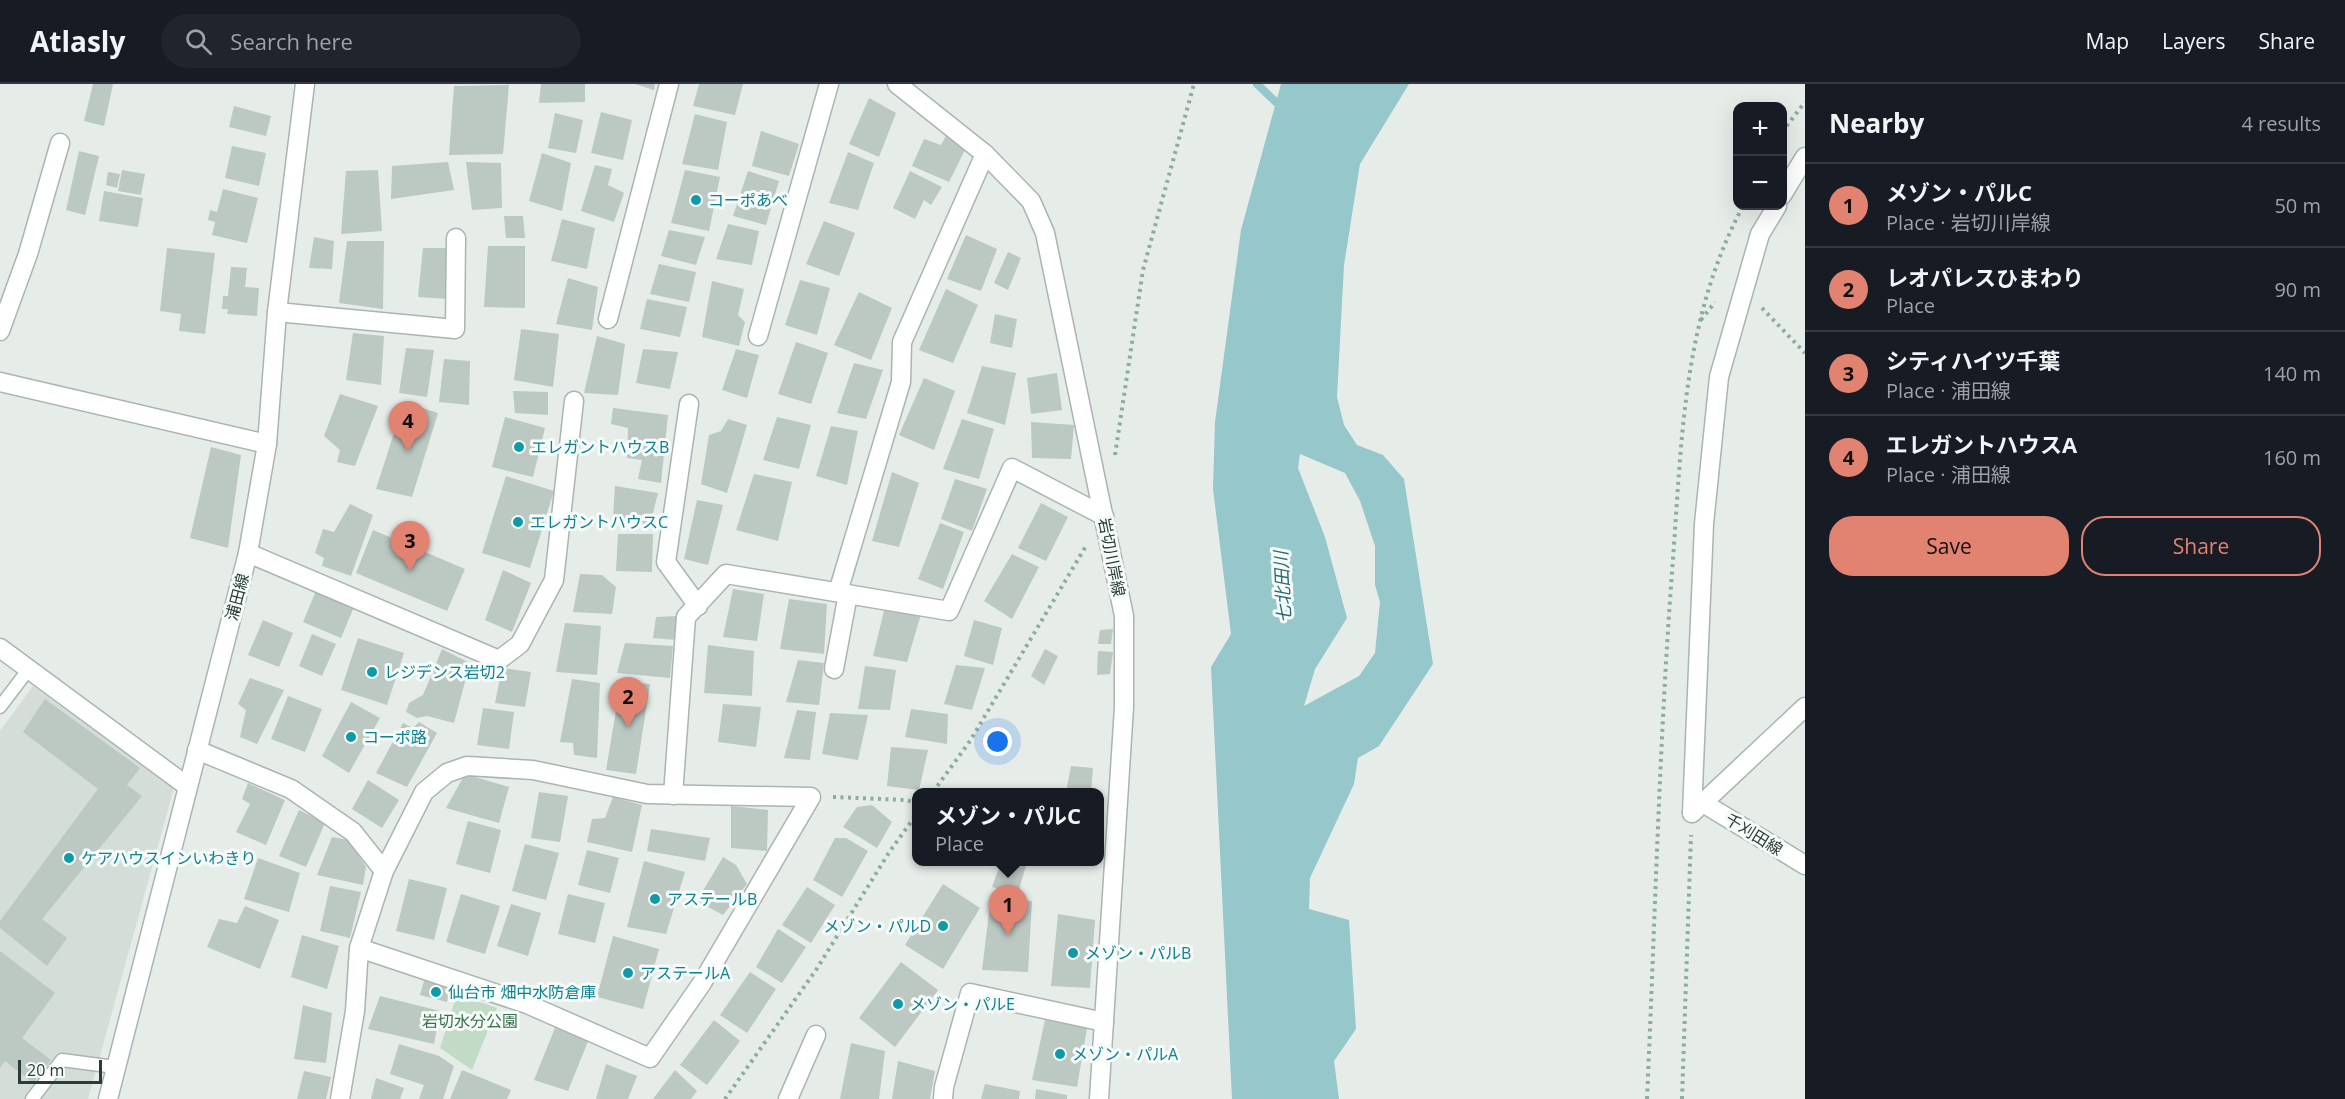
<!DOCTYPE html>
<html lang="en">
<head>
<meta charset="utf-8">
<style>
	body { margin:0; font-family:"Open Sans","Noto Sans JP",sans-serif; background:#20242c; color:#f1f3f6 }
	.controls { position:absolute; right:18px; top:18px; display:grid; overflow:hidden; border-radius:12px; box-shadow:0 6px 24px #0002 }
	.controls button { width:54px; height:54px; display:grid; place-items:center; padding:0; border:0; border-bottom:2px solid #363941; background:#171b24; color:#f1f3f6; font:30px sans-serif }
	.scale { position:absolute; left:18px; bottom:15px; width:84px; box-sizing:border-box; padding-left:6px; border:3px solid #273d35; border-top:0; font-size:16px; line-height:21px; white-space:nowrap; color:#273d35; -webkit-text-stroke:4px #f6faf8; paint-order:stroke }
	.you { position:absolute; left:998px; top:658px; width:21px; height:21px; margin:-15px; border:4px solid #fff; border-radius:50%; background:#1a73e8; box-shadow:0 0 0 9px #1a73e833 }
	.badge { display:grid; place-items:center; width:39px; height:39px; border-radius:50%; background:#e28270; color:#111; font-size:20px; font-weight:700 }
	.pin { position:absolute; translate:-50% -50px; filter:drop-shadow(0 2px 3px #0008) }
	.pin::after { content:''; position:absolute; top:32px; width:21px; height:18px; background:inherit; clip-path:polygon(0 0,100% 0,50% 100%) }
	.popup { position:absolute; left:912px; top:704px; width:192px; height:78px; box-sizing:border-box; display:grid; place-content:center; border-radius:12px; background:#171b24; filter:drop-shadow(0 2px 4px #0005); font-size:20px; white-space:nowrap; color:#9ea1a6 }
	.popup b { font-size:22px; color:#f1f3f6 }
	.popup::after { content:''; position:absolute; left:50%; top:100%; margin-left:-12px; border:12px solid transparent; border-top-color:#171b24 }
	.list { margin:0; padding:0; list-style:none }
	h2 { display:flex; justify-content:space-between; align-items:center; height:78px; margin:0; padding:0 24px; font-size:26px }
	h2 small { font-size:20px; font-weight:400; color:#9ea1a6 }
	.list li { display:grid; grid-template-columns:39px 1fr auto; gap:18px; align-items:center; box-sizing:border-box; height:84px; padding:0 24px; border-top:2px solid #363941 }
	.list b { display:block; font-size:22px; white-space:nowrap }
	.list p { margin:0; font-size:20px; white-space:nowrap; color:#9ea1a6 }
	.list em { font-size:20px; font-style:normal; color:#9ea1a6 }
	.actions { display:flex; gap:12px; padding:18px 24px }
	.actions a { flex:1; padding:14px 0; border:2px solid #e28270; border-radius:24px; text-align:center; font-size:21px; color:#e28270 }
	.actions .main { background:#e28270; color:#111 }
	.icon { flex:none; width:33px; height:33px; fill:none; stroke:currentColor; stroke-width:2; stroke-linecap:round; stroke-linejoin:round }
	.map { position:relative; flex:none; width:1805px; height:1015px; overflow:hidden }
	header { display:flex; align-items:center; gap:36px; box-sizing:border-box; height:84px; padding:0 30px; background:#171b24; border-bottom:2px solid #363941 }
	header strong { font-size:28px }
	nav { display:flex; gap:33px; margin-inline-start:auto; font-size:21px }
	.search { width:420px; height:54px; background:#20242c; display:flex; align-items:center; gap:15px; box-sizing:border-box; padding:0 21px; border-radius:33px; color:#9ea1a6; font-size:22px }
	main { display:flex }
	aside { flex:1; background:#171b24 }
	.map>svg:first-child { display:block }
	.built { fill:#d4ddd8 }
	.green { fill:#c2dbc7 }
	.water { fill:#95c7cb; fill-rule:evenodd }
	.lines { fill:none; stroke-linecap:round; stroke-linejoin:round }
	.stream { stroke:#95c7cb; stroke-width:8 }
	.building { fill:#bcc8c2 }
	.service-casing { stroke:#a9b5af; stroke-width:15 }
	.minor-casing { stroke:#a9b5af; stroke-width:21 }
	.path { stroke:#8aad9f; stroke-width:4; stroke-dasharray:3 4.5; stroke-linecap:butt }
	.service { stroke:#fff; stroke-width:12 }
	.minor { stroke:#fff; stroke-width:18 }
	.culture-dot { fill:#0f9aa8; stroke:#f6faf8; stroke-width:2 }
	.labels { text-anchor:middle; stroke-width:6; stroke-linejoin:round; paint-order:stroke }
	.culture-label { font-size:16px; fill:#0d838f; stroke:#f6faf8; text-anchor:start }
	.street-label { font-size:16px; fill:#273d35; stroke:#f6faf8 }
	.park-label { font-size:16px; fill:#367047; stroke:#f6faf8 }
	.water-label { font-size:18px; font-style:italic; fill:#286c73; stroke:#f6faf8 }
</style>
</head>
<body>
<header>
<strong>Atlasly</strong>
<div class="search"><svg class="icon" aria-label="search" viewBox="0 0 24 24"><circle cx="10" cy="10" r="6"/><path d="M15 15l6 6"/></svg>Search here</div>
<nav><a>Map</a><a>Layers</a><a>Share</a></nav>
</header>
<main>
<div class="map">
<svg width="1805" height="1015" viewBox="0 0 1805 1015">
	<rect width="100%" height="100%" fill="#e6ede9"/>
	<polygon class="built" points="33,602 174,704 88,1015 0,1015 0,647"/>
	<polygon class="green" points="457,910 497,924 472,986 440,964"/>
	<path class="water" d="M1281 0H1409L1360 80 1344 181 1337 313 1344 341 1357 361 1383 371 1404 395 1433 580 1379 662 1358 674 1354 700 1310 794 1309 825 1349 836 1356 945 1334 977 1339 1015H1232L1211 583 1231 550 1213 405 1215 338 1241 146ZM1300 370 1345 389 1360 417 1375 462V501L1380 518 1375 569 1359 592 1304 622 1315 585 1347 534 1325 453 1298 384Z"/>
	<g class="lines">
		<polyline class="stream" points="1257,0 1283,25"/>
	</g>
	<g class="building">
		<polygon points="93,0 113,0 104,42 84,37"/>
		<polygon points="541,0 585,0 585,18 539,19"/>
		<polygon points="635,0 655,0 654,6"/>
		<polygon points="699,0 743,0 735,31 693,22"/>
		<polygon points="509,1 503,70 449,71 454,2"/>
		<polygon points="869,14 896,29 879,73 849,60"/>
		<polygon points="234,22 271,32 266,52 229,43"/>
		<polygon points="601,28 632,36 623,76 591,69"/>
		<polygon points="555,29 583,36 576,69 548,64"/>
		<polygon points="695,30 727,38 718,86 682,80"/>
		<polygon points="761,47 799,60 789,92 752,82"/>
		<polygon points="947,50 965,66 949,98 912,82 924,55 941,61"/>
		<polygon points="232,62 266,69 259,102 225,94"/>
		<polygon points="79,67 99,72 85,131 66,126"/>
		<polygon points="848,68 874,79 858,126 829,119"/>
		<polygon points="542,69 571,79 562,127 529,117"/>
		<polygon points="448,78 454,106 391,115 392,82"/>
		<polygon points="466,78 501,79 502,124 472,126"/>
		<polygon points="595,81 612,85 608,101 624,109 614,138 581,127"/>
		<polygon points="122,86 145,90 141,111 118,107"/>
		<polygon points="378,86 382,147 341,150 346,87"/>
		<polygon points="685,86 720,93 709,147 671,139"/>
		<polygon points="748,87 779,97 766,141 733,132"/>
		<polygon points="910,87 942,103 931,121 924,116 915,135 893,124"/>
		<polygon points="108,88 120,90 117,104 106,101"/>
		<polygon points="223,105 258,114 247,159 212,151 215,138 208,136 210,126 217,128"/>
		<polygon points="104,107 143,114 138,143 99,137"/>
		<polygon points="504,132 523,132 525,154 506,154"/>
		<polygon points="562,135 595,144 587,185 551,177"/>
		<polygon points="824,137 855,149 839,192 806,180"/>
		<polygon points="728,140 759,147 752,181 716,175"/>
		<polygon points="669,146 705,153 696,181 661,172"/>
		<polygon points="966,151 997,165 981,207 947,195"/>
		<polygon points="314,153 334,157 332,185 309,184"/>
		<polygon points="347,157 384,157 383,225 339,219"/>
		<polygon points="488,162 525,162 525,224 484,223"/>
		<polygon points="167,164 215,169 205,250 179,247 181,230 160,227"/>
		<polygon points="423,164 451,164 449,215 418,213"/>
		<polygon points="1008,168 1021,174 1008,206 994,199"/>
		<polygon points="659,180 696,188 689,218 650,210"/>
		<polygon points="231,183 247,184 245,203 259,204 257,232 227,230 228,225 222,225 223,212 228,212"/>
		<polygon points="568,194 598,203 592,246 556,240"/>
		<polygon points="800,196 830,204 817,251 785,241"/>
		<polygon points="712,197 744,205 738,231 745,238 739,262 702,253"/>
		<polygon points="946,205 978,221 953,279 919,266"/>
		<polygon points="859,208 892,224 871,276 834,261"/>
		<polygon points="647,215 687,223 680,253 640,245"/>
		<polygon points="995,230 1017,235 1012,264 990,259"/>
		<polygon points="521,245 559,250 553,303 514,296"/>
		<polygon points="353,249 384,252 381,301 346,296"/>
		<polygon points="597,252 625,260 618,311 584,309"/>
		<polygon points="796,258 828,269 811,320 778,310"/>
		<polygon points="406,264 434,266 427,313 399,309"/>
		<polygon points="643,265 678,268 670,305 636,299"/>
		<polygon points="736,265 759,271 747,314 722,306"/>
		<polygon points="444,275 470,277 469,321 439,318"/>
		<polygon points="854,279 883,286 866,335 837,329"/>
		<polygon points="982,282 1016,289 1005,341 967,329"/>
		<polygon points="1057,289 1062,326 1031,330 1027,294"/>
		<polygon points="924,294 955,307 934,366 899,351"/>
		<polygon points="513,307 548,308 548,331 515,329"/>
		<polygon points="340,310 378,322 355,382 337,378 340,366 324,352"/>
		<polygon points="404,318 438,329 412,413 376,405"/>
		<polygon points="613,324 668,331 661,399 638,395 642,376 627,374 628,344 611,340"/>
		<polygon points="505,333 545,344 533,393 492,383"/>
		<polygon points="777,333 811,341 799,385 763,376"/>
		<polygon points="728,335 747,341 727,409 701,400 709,351 721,347"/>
		<polygon points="962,335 994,345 979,395 943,385"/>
		<polygon points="1031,338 1074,341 1071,375 1032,374"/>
		<polygon points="831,342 858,347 847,401 816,392"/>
		<polygon points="211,363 241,371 228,464 190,454"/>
		<polygon points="892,388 919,399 899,463 872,457"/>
		<polygon points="754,390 792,398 778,457 736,446"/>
		<polygon points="506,392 554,407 530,484 482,469"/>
		<polygon points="955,395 987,405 972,447 941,435"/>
		<polygon points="615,402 658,409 650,441 613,433"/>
		<polygon points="697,416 723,421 708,481 684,475"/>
		<polygon points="1041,419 1068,433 1046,477 1018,464"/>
		<polygon points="350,420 373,431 351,492 322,482 324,474 315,469 323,445 334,448"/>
		<polygon points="940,439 964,448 943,505 918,495"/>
		<polygon points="373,446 465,485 447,527 356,489"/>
		<polygon points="618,450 653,450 652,488 616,487"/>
		<polygon points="1012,470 1039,483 1012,535 984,517"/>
		<polygon points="503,486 531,499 512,548 485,536"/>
		<polygon points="580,490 602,491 616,503 612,530 573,528"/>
		<polygon points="318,502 356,518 341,554 303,538"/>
		<polygon points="733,505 764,510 757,557 723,553"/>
		<polygon points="789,515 827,520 824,570 780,565"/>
		<polygon points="885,523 921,530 907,578 873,572"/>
		<polygon points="679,532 677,556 653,554 656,533"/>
		<polygon points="263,536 293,549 279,583 248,571"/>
		<polygon points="974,536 1002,544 993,581 964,572"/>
		<polygon points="565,539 601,542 597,591 556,588"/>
		<polygon points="1113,545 1111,560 1098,560 1100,546"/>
		<polygon points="312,550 336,560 322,592 299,582"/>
		<polygon points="358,554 404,569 387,621 341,606"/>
		<polygon points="625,559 673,562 670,594 617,589"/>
		<polygon points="708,561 754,567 752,612 704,609"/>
		<polygon points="442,565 470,579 454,639 427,632 417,634 406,628 409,619 423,611"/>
		<polygon points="1045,565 1058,572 1044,601 1031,592"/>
		<polygon points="1098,567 1113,568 1110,590 1097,591"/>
		<polygon points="798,576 824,579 819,621 786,618"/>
		<polygon points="956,581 985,584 972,626 944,620"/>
		<polygon points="865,582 896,586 890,626 858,625"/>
		<polygon points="502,584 531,588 525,623 495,619"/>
		<polygon points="250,594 284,606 257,660 240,653 246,626 238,620"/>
		<polygon points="572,595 600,599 597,674 574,671 573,659 560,658"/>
		<polygon points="621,597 650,600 636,690 606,686"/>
		<polygon points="288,612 322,625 305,668 271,655"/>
		<polygon points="45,615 140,684 127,701 142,712 42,835 67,854 47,882 0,844 0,837 98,705 23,648"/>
		<polygon points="351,618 380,634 349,689 322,672"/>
		<polygon points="723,620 761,623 756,663 718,658"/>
		<polygon points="483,624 514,628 509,665 477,661"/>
		<polygon points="911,625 948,630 947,660 905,653"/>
		<polygon points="797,626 816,628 810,676 784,674"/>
		<polygon points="830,629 868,631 858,676 822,670"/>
		<polygon points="419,638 437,649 407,703 376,689 403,639 413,644"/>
		<polygon points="891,663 928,666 919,706 887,702"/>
		<polygon points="1071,682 1093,684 1091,708 1066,708"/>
		<polygon points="465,690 509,703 499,739 446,724"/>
		<polygon points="368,696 399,716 382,744 352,725"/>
		<polygon points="248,699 285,716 266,761 236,748 250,720 242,715"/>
		<polygon points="539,708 568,712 560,758 531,754"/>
		<polygon points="613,713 642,721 632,768 587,758 592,735 605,734"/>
		<polygon points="872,721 892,738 877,764 843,743 857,723"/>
		<polygon points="731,722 768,726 767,767 731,764"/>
		<polygon points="299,726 325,739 306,783 279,772"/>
		<polygon points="468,737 501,746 490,789 456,780"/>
		<polygon points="651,745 710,754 705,777 647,767"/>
		<polygon points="332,753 348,756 366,783 363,801 317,791"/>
		<polygon points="835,754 846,754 868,767 842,813 813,796"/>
		<polygon points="525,760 559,769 546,816 512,807"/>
		<polygon points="587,766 619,774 610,809 578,801"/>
		<polygon points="723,773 736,781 747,800 723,831 697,817"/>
		<polygon points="258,774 300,789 289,828 244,815"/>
		<polygon points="644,777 685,788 666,850 627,843"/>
		<polygon points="1001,778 1027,778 1018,809 992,803"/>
		<polygon points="409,795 447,804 434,856 396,847"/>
		<polygon points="943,800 980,824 943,885 905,861"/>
		<polygon points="330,802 361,808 350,854 320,847"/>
		<polygon points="807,803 835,821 811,859 782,841"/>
		<polygon points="461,810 500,822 485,870 446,858"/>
		<polygon points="568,810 605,819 595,859 558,850"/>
		<polygon points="991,812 1032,817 1028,888 982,886"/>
		<polygon points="511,820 541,829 528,872 497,862"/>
		<polygon points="245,822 279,836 260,885 207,863 219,835 237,839"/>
		<polygon points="1058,830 1095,836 1090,904 1051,902"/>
		<polygon points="778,845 806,863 782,899 756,883"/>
		<polygon points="302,851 339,862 327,905 291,893"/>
		<polygon points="613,852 659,865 643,925 597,913"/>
		<polygon points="0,867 55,909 22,954 51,976 33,999 5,977 0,984"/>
		<polygon points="901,878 938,906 895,963 859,934"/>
		<polygon points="750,888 776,905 747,949 720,931"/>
		<polygon points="424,897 451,904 447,918 420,911"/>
		<polygon points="380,912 440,927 434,960 368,945"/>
		<polygon points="303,921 332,929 326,979 294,975"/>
		<polygon points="714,936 740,957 707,1001 680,981"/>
		<polygon points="1045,936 1087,944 1077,1003 1032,996"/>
		<polygon points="555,944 589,955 568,1007 534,996"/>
		<polygon points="851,959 885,967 879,1015 840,1015"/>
		<polygon points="399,960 439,972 454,982 443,1015 419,1015 424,1001 390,990"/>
		<polygon points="898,977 935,987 930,1015 892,1015"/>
		<polygon points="606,980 637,992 628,1015 596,1015"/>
		<polygon points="462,986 511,1006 507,1015 450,1015"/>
		<polygon points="675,986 697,1007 691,1015 653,1015"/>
		<polygon points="304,987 331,993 326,1015 297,1015"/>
		<polygon points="376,994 404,1004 400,1015 371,1015"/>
		<polygon points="985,1000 1020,1007 1019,1015 981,1015"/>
		<polygon points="1036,1005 1067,1011 1067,1015 1035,1015"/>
	</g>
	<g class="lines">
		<defs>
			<g id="service">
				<polyline points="0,623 28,586"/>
				<polyline points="32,1015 62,976 115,983"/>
			</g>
			<g id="minor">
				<polyline points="897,0 985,70 1031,117 1045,149 1124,532 1124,623 1099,1015"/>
				<polyline points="1782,111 1805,73"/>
				<polyline points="277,228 455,245 456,154"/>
				<polyline points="608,235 669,0"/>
				<polyline points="0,247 28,170 60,59"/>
				<polyline points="758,252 829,0"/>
				<polyline points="0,298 267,360"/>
				<polyline points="689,320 666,478 698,522"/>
				<polyline points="248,469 499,576 520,560 554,496 574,317"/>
				<polyline points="838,508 901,298 902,258 985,70"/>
				<polyline points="0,564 187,702"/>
				<polyline points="834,585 848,510"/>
				<polyline points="197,666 291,705 353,748 384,787"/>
				<polyline points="673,711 686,533 726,490 949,527 1012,384 1104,432"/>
				<polyline points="1703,719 1805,781"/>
				<polyline points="1692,729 1704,440 1719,293 1760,150 1777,122"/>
				<polyline points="1692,729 1805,623"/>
				<polyline points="108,1015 248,469 267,360 277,228 305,0"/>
				<polyline points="340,1015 355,927 359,864 384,787 424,708 447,689 467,682 533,686 647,710 811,713 702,899 650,974 527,920 359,864"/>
				<polyline points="788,1015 816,951"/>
				<polyline points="943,1015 944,1003 970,909 1104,938"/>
			</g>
		</defs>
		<use href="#service" class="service-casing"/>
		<use href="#minor" class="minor-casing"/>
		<g class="path">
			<polyline points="1782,48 1805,18"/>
			<polyline points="1762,224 1805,269"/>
			<polyline points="1701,236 1715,218"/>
			<polyline points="1115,371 1143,186 1194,0"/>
			<polyline points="933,708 970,657 1086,462"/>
			<polyline points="833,713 906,716 916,719"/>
			<polyline points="725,1015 816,886 890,767 916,731"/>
			<path d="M1647 1015C1655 839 1659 664 1672 488 1682 361 1681 238 1743 122"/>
			<polyline points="1682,1015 1691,751"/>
		</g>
		<use href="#service" class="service"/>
		<use href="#minor" class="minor"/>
	</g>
	<g class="culture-dot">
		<circle cx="696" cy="116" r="6"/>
		<circle cx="519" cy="363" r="6"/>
		<circle cx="518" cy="438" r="6"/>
		<circle cx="372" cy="588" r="6"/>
		<circle cx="351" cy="653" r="6"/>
		<circle cx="69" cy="774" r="6"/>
		<circle cx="655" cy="815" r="6"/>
		<circle cx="943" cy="842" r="6"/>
		<circle cx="1073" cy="869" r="6"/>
		<circle cx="628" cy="889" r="6"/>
		<circle cx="436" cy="908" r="6"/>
		<circle cx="898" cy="920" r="6"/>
		<circle cx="1060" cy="970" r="6"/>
	</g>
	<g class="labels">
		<g class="culture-label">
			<text x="708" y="122">コーポあべ</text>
			<text x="531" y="369">エレガントハウスB</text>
			<text x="530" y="444">エレガントハウスC</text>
			<text x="384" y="594">レジデンス岩切2</text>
			<text x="363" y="659">コーポ路</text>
			<text x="81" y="780">ケアハウスインいわきり</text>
			<text x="667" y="821">アステールB</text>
			<text x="931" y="848" text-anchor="end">メゾン・パルD</text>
			<text x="1085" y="875">メゾン・パルB</text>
			<text x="640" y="895">アステールA</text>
			<text x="448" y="914">仙台市 畑中水防倉庫</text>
			<text x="910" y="926">メゾン・パルE</text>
			<text x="1072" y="976">メゾン・パルA</text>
		</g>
		<g class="street-label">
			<text transform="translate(1112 473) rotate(79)" y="6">岩切川岸線</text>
			<text transform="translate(237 513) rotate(-75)" y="6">浦田線</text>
			<text transform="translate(1754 750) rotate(32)" y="6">千刈田線</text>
		</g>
		<g class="park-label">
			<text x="470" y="943">岩切水分公園</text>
		</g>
		<g class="water-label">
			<text transform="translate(1283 503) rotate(-93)" y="6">七北田川</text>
		</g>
	</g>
</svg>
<div class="controls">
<button>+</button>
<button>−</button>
</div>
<div class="scale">20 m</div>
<div class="you"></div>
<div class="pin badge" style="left:1008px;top:851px">1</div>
<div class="popup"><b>メゾン・パルC</b>Place</div>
<div class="pin badge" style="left:628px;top:643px">2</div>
<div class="pin badge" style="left:410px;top:487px">3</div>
<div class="pin badge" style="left:408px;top:367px">4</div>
</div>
<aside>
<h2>Nearby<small>4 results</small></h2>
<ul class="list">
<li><span class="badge">1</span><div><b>メゾン・パルC</b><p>Place · 岩切川岸線</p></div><em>50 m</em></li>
<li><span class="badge">2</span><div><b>レオパレスひまわり</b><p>Place</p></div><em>90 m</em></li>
<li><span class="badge">3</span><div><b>シティハイツ千葉</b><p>Place · 浦田線</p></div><em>140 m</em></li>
<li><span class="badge">4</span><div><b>エレガントハウスA</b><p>Place · 浦田線</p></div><em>160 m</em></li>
</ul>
<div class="actions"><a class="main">Save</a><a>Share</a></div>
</aside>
</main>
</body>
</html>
